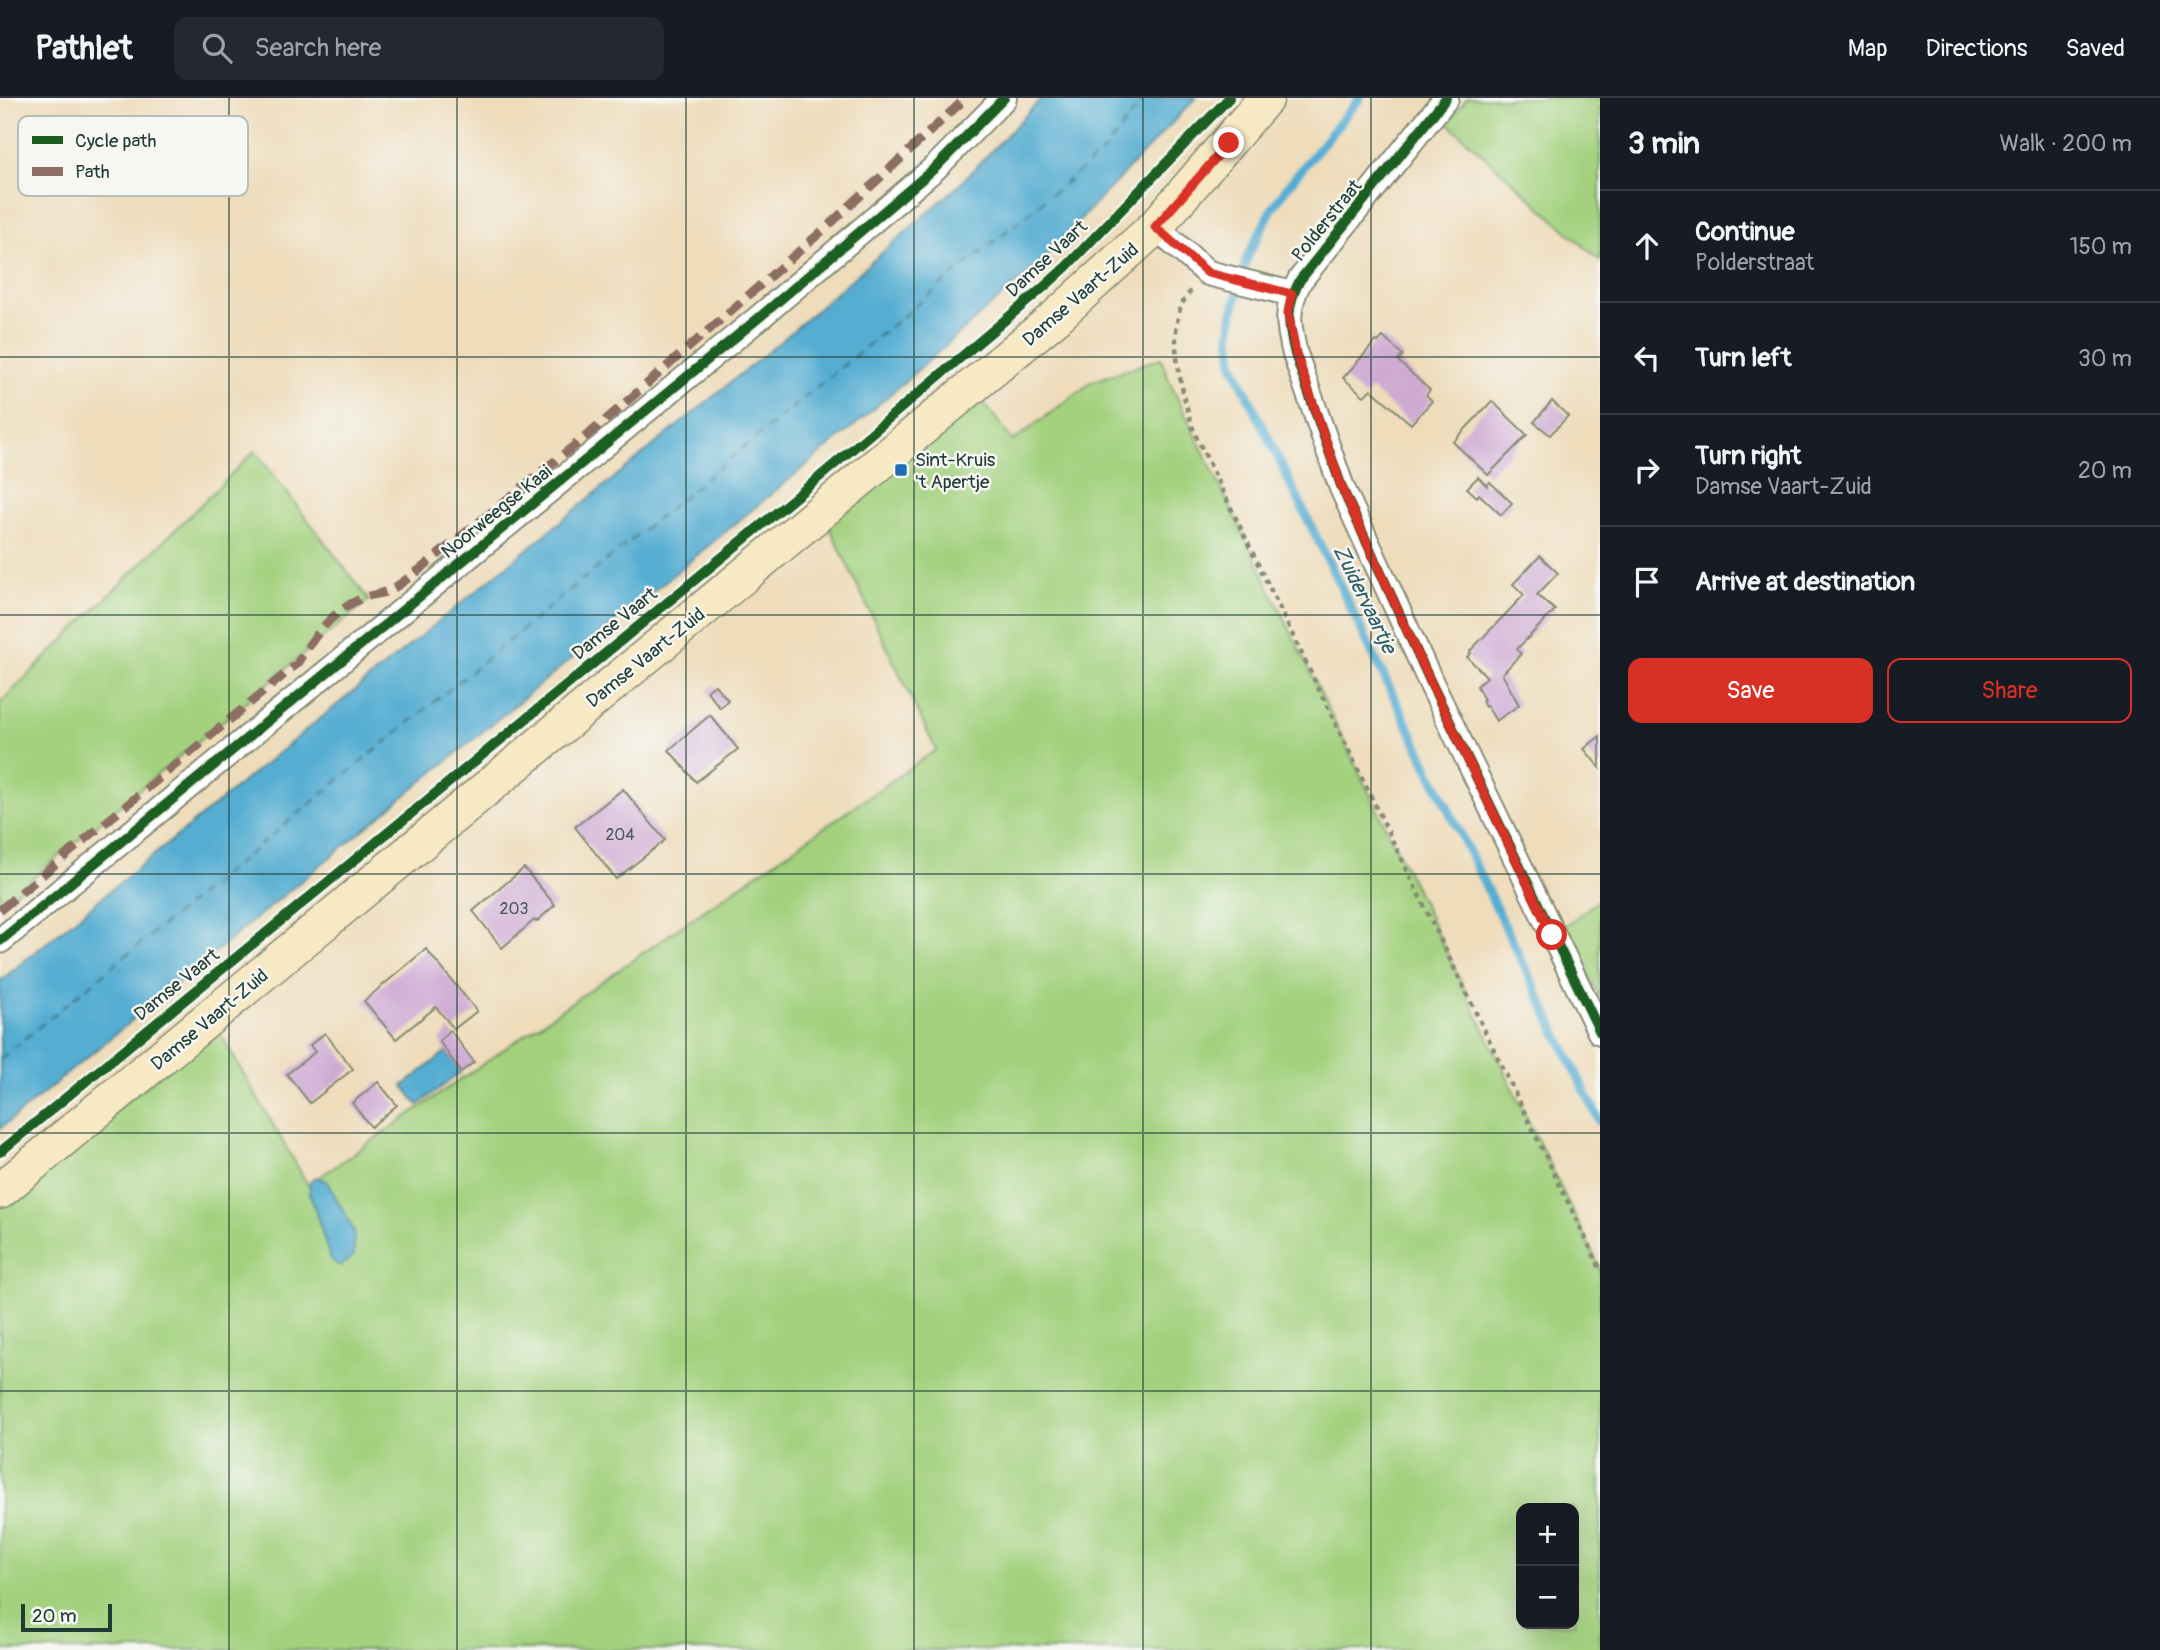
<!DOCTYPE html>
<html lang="en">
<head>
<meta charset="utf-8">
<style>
	body { margin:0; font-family:Pangolin,sans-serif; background:#242831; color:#f1f3f6 }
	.controls { position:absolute; right:21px; bottom:21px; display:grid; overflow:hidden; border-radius:14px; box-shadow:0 7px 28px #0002 }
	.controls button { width:63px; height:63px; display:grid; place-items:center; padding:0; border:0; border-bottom:2px solid #363941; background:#171b24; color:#f1f3f6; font:35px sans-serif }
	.scale { position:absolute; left:21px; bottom:18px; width:91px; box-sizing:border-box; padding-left:7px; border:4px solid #1f3d34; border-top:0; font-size:19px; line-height:24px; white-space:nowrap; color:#1f3d34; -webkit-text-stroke:5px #f6f6f2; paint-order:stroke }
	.stop { position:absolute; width:21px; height:21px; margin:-16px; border:5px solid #d93025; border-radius:50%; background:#fff }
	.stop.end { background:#d93025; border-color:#fff; box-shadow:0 2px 7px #0008 }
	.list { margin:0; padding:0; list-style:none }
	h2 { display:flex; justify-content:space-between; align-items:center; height:91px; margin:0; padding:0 28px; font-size:30px }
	h2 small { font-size:23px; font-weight:400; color:#9ea1a6 }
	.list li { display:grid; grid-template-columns:46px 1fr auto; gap:21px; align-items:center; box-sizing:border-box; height:112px; padding:0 28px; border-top:2px solid #363941 }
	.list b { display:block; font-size:26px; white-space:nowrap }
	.list p { margin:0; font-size:23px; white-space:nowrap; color:#9ea1a6 }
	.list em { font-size:23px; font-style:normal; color:#9ea1a6 }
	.actions { display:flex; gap:14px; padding:21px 28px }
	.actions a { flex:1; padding:16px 0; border:2px solid #d93025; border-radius:14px; text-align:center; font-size:24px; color:#d93025 }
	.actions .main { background:#d93025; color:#fff }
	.icon { flex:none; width:38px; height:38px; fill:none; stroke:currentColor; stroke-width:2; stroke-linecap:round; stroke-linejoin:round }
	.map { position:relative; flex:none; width:1600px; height:1552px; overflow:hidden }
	header { display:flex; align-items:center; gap:42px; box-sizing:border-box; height:98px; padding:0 35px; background:#171b24; border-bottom:2px solid #363941 }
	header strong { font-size:33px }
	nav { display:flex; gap:38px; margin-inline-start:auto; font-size:24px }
	.search { width:490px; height:63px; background:#242831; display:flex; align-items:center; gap:18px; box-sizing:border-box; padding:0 24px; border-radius:14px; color:#9ea1a6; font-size:26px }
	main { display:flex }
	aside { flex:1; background:#171b24 }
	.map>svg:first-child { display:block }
	.green { fill:#a3d17e; stroke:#618759; stroke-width:2; fill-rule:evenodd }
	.water { fill:#55add2; stroke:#3a7583; stroke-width:2 }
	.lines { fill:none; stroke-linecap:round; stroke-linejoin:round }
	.stream { stroke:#55add2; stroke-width:9 }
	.ferry { stroke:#2f5f63; stroke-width:2; stroke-dasharray:9 7; stroke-linecap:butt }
	.building { fill:#cfabd4 }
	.street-casing { stroke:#868c77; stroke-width:28 }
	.secondary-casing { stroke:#868c77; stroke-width:38 }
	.path { stroke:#868c77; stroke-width:4.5; stroke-dasharray:5 5; stroke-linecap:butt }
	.street { stroke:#fff; stroke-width:24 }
	.secondary { stroke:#f7e9c3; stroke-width:35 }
	.quiet { stroke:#8d6e63; stroke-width:9; stroke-dasharray:18 9; stroke-linecap:butt }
	.cycleway-casing { stroke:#f6f6f2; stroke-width:15 }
	.cycleway { stroke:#1b5e20; stroke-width:10 }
	.route { stroke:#d93025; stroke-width:9 }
	.grid { fill:none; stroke:#1f3d34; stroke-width:2; stroke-opacity:0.55 }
	.poi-dot { fill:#1f6fb2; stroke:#f6f6f2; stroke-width:2.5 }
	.labels { text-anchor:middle; stroke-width:5; stroke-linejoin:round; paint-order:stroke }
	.number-label { font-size:16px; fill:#4b585c }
	.street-label { font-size:19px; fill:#1f3d34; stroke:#f6f6f2 }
	.poi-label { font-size:19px; fill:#1f3d34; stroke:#f6f6f2; text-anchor:start }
	.water-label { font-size:21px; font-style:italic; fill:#2f5f63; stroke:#f6f6f2 }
	.key { fill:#f6f6f2; stroke:#b6beb9; stroke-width:2 }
	.key-label { font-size:19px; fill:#1f3d34 }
</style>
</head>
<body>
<header>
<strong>Pathlet</strong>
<div class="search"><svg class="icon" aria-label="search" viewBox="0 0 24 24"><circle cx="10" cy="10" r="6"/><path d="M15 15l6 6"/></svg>Search here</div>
<nav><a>Map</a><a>Directions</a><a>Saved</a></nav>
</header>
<main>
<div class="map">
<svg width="1600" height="1552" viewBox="0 0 1600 1552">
	<rect width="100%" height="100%" fill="#f6f6f2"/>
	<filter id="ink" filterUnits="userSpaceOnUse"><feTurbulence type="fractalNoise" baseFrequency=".0143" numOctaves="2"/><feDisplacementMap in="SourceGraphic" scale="14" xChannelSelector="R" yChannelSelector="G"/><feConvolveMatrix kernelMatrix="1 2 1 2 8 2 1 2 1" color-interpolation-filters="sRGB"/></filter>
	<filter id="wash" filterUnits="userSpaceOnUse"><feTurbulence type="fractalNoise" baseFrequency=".00686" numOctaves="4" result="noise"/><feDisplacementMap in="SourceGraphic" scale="28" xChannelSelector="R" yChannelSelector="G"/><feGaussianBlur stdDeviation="1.57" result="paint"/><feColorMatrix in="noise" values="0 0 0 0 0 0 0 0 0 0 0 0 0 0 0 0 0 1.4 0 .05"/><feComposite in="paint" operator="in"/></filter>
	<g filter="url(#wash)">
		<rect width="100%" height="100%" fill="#eedcba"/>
		<g class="green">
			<polygon points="1467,0 1600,0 1600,163 1448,25"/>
			<path d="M1161 260 1170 285 1600 1170V1552H0V1108L217 930 308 1087 936 652 827 424 979 298 1013 343 1093 283ZM1521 1410H1574V1526H1521Z"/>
			<polygon points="255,353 369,502 0,807 0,605"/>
			<polygon points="1600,801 1600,900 1565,828"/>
		</g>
		<g class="water">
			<polygon points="1042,0 1196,0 1034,170 854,328 0,1031 0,883 781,243 957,89"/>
			<polygon points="446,954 461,974 418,1007 403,988"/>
			<polygon points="316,1079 327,1083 354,1133 354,1157 341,1168 333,1164 329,1157 309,1092 311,1082"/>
		</g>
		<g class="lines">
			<polyline class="stream" points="1360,0 1287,89 1272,111 1247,159 1233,214 1230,237 1233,267 1600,1024"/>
			<polyline class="ferry" points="0,961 1104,53 1145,0"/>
		</g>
		<g id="blocks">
			<g class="building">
				<polygon points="1383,239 1403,257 1398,263 1430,292 1426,297 1432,303 1411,326 1371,291 1364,298 1343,280 1376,243 1378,244"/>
				<polygon points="1492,303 1527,337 1488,377 1453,344"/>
				<polygon points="1552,303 1568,318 1550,337 1534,324"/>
				<polygon points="1478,379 1487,388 1490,384 1512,405 1501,417 1479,396 1477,399 1467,390"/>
				<polygon points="1540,458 1558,475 1537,497 1555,512 1517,551 1521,556 1502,576 1519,607 1496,623 1487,608 1485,609 1482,603 1484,602 1477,588 1487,579 1467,559 1471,555 1470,553 1524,497 1513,486"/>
				<polygon points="715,587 728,602 720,610 707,593"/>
				<polygon points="710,617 738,651 696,684 669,652"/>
				<polygon points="1600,638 1600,670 1584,651"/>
				<polygon points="623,691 665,742 616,781 575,729"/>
				<polygon points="524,770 555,807 536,824 534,822 502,850 473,813"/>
				<polygon points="426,851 477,913 454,931 436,909 396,941 364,903"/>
				<polygon points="450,932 474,964 461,974 439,943"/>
				<polygon points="325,935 353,971 310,1005 287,976 315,954 310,947"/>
				<polygon points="378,984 397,1007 371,1029 352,1005"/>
			</g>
		</g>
	</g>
	<g filter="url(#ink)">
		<use href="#blocks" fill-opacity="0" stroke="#868c77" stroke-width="2"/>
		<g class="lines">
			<defs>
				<g id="street">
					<path d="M1446 0 1300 182C1285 210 1288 227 1295 256L1342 390 1432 587 1600 934"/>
					<polyline points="1155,129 1208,175 1292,196"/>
					<polyline points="0,843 761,218 936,69 1004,0"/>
				</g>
				<polyline id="secondary" points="0,1093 1055,220 1155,129 1266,0"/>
			</defs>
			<use href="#street" class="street-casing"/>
			<use href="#secondary" class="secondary-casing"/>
			<path class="path" d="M1191 193C1161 223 1183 297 1194 334L1600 1170"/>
			<use href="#street" class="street"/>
			<use href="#secondary" class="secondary"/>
			<path class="quiet" d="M0 812 297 566C312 540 331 515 358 502 367 497 377 497 385 494 395 491 405 482 414 476L601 326 829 127 966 0"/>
			<defs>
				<g id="cycleway">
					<path d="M1446 0 1300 182C1285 210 1288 227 1295 256L1342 390 1432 587 1600 934"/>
					<polyline points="0,843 761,218 936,69 1004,0"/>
					<polyline points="0,1054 810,387 1044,189 1066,169 1229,0"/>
				</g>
			</defs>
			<use href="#cycleway" class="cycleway-casing"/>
			<use href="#cycleway" class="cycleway"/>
		</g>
	</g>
	<g class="lines" filter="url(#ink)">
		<polyline class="route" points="1229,45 1155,129 1208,175 1292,196 1288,215 1296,256 1342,390 1432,587 1552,837"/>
	</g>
	<path class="grid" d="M229 0V1552M457 0V1552M686 0V1552M914 0V1552M1143 0V1552M1371 0V1552M0 259H1600M0 517H1600M0 776H1600M0 1035H1600M0 1293H1600"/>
	<rect class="poi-dot" x="894" y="365" width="14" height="14" rx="3.5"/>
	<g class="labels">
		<g class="number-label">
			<text x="620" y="742">204</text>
			<text x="514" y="816">203</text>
		</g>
		<g class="street-label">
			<text transform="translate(1326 122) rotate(-51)" y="7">Polderstraat</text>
			<text transform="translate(1046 160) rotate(-43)" y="7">Damse Vaart</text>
			<text transform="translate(1080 196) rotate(-41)" y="7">Damse Vaart-Zuid</text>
			<text transform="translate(496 413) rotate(-39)" y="7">Noorweegse Kaai</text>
			<text transform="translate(614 525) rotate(-39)" y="7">Damse Vaart</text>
			<text transform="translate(645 559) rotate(-39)" y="7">Damse Vaart-Zuid</text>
			<text transform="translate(176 886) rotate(-39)" y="7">Damse Vaart</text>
			<text transform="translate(209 921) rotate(-40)" y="7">Damse Vaart-Zuid</text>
		</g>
		<g class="poi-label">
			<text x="915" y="368">Sint-Kruis<tspan x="915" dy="22">'t Apertje</tspan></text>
		</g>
		<g class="water-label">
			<text transform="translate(1365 501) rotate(64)" y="7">Zuidervaartje</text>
		</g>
	</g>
	<rect x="18" y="18" width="230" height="80" rx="10" class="key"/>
	<rect x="32" y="38" width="31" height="8" fill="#1b5e20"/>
	<rect x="32" y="69" width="31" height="9" fill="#8d6e63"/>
	<g class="key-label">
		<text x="75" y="49">Cycle path</text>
		<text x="75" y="80">Path</text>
	</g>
</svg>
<div class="controls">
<button>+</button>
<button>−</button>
</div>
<div class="scale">20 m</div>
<div class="stop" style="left:1552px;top:837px"></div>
<div class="stop end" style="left:1229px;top:45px"></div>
</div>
<aside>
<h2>3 min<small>Walk · 200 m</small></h2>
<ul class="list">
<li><svg class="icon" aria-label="ahead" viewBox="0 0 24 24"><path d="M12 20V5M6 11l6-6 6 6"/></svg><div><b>Continue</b><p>Polderstraat</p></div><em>150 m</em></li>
<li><svg class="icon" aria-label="left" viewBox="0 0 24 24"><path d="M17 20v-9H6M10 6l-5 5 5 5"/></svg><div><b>Turn left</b></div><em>30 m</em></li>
<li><svg class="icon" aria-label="right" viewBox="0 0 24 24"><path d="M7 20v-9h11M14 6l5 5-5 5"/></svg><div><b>Turn right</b><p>Damse Vaart-Zuid</p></div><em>20 m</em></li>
<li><svg class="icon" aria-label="arrive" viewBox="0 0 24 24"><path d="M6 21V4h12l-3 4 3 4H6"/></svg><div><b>Arrive at destination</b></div></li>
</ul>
<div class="actions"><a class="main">Save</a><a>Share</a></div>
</aside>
</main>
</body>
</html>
